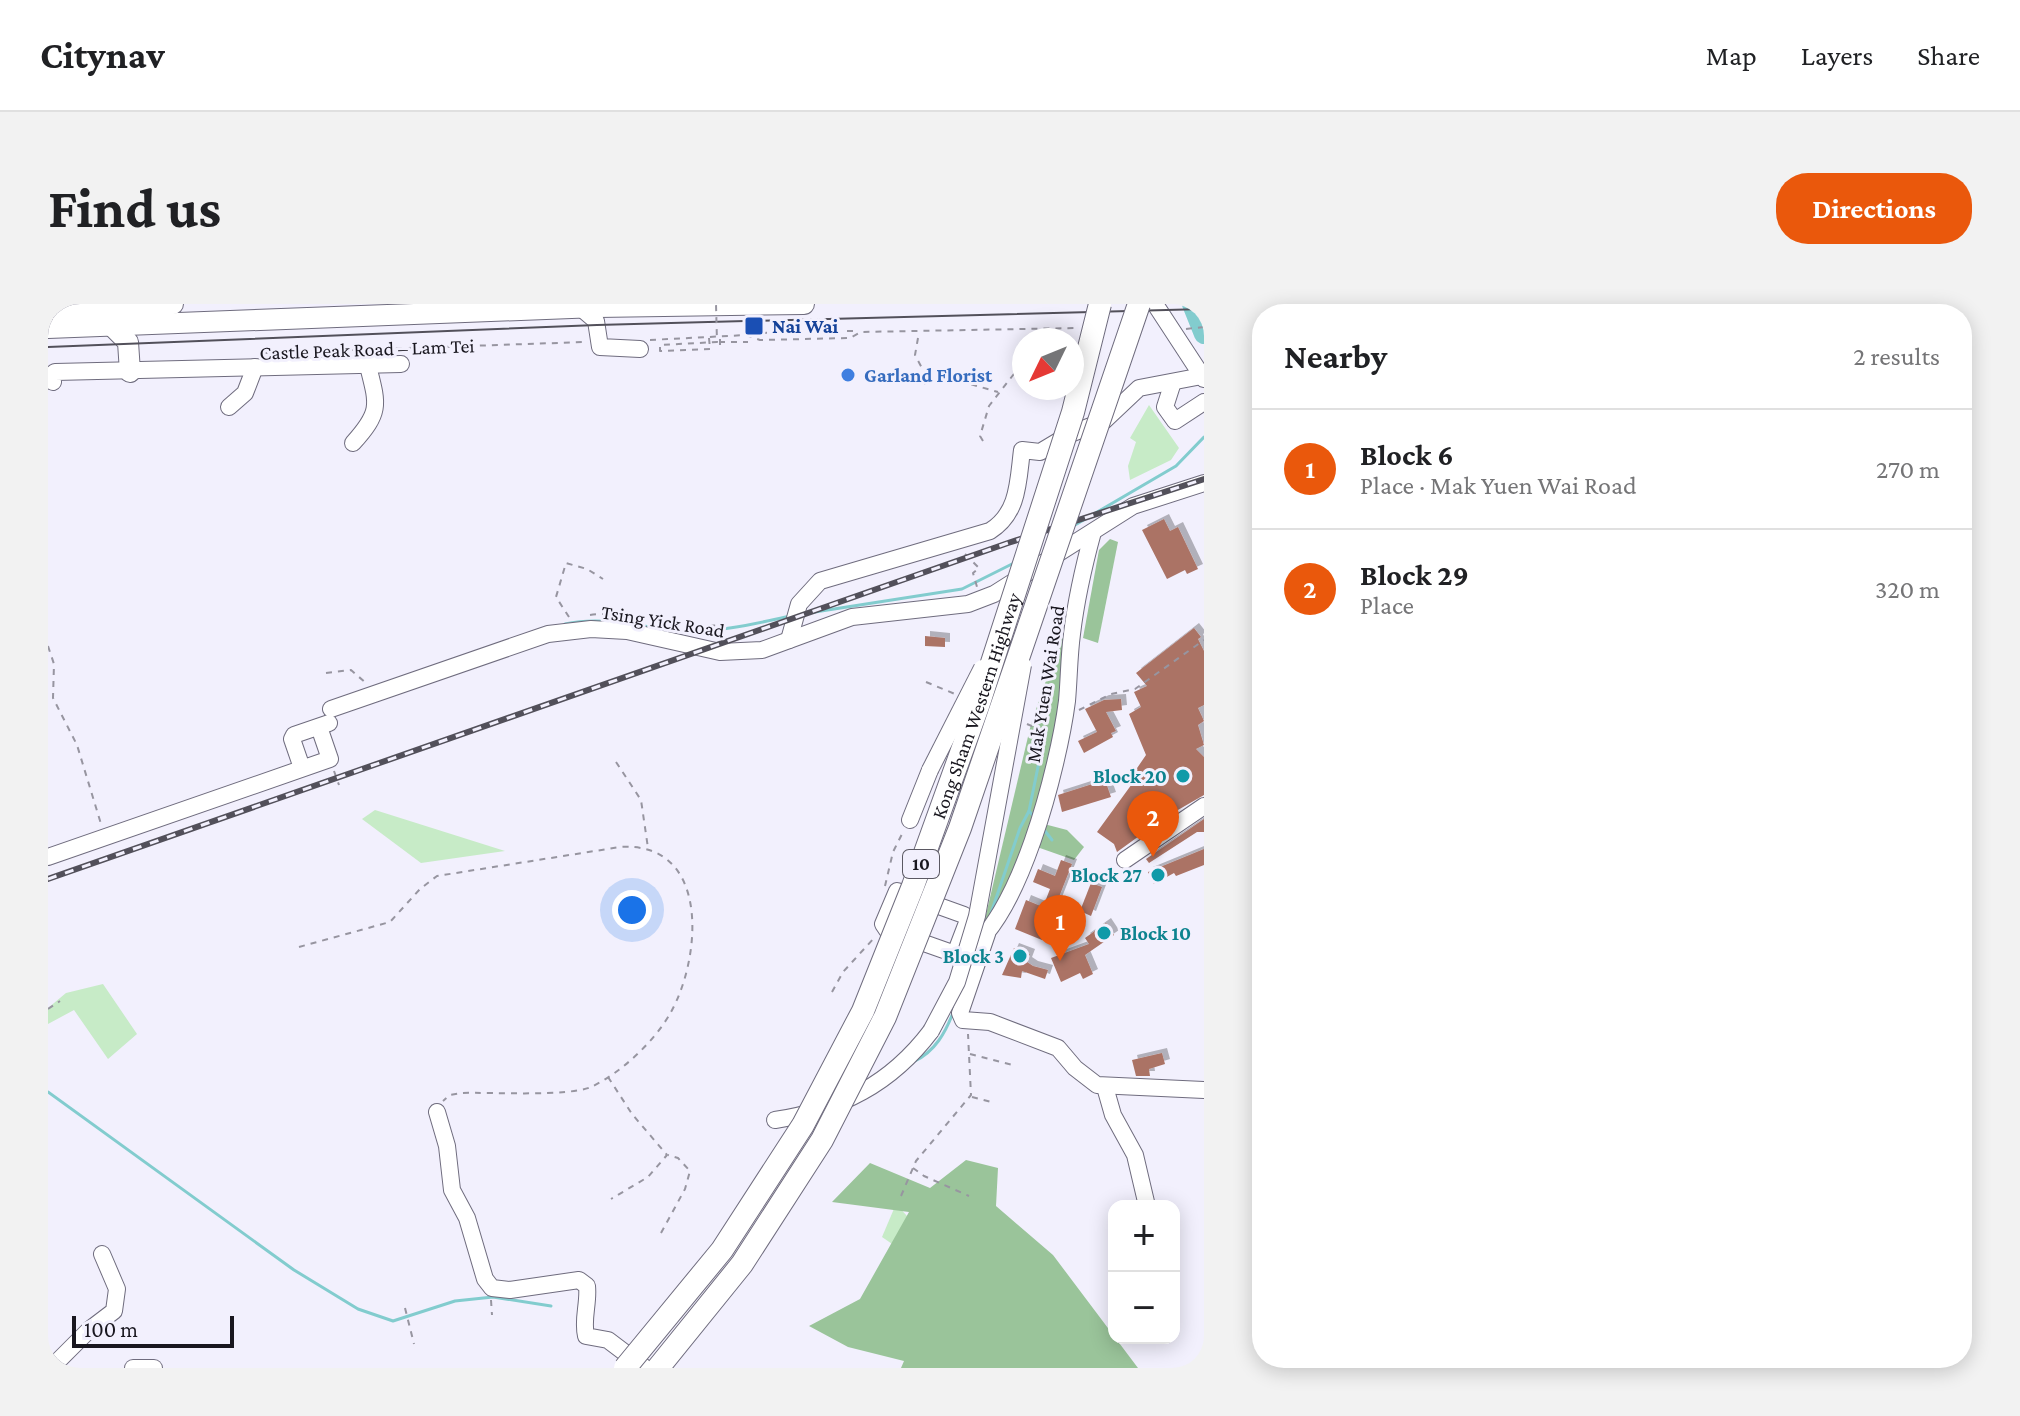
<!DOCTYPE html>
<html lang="en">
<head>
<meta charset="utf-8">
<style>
	body { margin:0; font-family:"Crimson Pro",serif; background:#f2f2f2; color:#202124 }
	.controls { position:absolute; right:24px; bottom:24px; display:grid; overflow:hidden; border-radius:16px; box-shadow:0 4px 20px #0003 }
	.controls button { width:72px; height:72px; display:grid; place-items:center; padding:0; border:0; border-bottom:2px solid #e0e0e0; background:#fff; color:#202124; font:40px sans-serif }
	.compass { position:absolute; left:964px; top:24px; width:72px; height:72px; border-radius:50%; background:#fff; box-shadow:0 4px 20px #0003; rotate:227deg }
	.scale { position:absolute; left:24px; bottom:20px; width:162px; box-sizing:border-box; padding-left:8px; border:4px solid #19171f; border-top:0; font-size:22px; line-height:28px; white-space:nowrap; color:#19171f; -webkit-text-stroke:6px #f2f0fd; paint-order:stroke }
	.you { position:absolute; left:584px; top:606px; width:28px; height:28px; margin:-20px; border:6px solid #fff; border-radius:50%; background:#1a73e8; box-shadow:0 0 0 12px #1a73e833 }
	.badge { display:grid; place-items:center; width:52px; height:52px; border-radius:50%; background:#ea580c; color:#fff; font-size:26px; font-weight:700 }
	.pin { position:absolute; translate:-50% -66px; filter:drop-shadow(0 2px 4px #0008) }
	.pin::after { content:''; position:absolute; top:42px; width:28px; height:24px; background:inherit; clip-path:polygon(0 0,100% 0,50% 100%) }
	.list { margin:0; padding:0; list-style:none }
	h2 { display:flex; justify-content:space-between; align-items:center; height:104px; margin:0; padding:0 32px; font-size:34px }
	h2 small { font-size:26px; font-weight:400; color:#757577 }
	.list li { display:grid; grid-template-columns:52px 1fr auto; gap:24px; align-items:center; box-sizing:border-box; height:120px; padding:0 32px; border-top:2px solid #e0e0e0 }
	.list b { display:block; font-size:30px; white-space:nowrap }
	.list p { margin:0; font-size:26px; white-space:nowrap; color:#757577 }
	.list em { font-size:26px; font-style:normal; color:#757577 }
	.map { position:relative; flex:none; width:1156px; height:1064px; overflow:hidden; border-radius:32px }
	header { display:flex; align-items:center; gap:48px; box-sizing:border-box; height:112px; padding:0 40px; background:#fff; border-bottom:2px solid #e0e0e0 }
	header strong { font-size:38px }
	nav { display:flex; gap:44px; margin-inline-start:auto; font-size:28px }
	.intro { display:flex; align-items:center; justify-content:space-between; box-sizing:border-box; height:192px; padding:0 48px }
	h1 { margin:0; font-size:56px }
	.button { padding:20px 36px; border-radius:32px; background:#ea580c; color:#fff; font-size:28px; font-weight:700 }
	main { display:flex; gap:48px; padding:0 48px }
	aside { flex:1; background:#fff; border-radius:32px; box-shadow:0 4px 20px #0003 }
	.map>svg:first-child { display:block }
	.green { fill:#c7ebc7 }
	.forest { fill:#9ac49a }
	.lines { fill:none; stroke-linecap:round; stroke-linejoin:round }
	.stream { stroke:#82ccce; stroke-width:3 }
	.river { stroke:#82ccce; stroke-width:20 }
	.building { fill:#ab7365; filter:url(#shadow) }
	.minor-casing { stroke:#6f6c7e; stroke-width:18 }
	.major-casing { stroke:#6f6c7e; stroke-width:22 }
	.path { stroke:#9795a0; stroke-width:2; stroke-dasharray:6 6; stroke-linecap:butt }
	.minor { stroke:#fff; stroke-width:16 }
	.major { stroke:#fff; stroke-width:20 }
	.tram { stroke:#52505a; stroke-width:2 }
	.rail-casing { stroke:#52505a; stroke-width:6 }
	.rail { stroke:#f2f0fd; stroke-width:3; stroke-dasharray:9; stroke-linecap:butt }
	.minor-bridge-casing { stroke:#6f6c7e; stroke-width:18; stroke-linecap:butt }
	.highway-bridge-casing { stroke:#6f6c7e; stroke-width:24; stroke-linecap:butt }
	.path-bridge { stroke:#9795a0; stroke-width:2; stroke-dasharray:6 6; stroke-linecap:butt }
	.minor-bridge { stroke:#fff; stroke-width:16 }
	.highway-bridge { stroke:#fff; stroke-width:22 }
	.transit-dot { fill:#1a4fb4; stroke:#f2f0fd; stroke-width:3 }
	.shop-dot { fill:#3f7fe0; stroke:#f2f0fd; stroke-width:3 }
	.culture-dot { fill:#0f9aa8; stroke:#f2f0fd; stroke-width:3 }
	.labels { text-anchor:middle; stroke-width:6; stroke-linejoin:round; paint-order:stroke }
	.shield { fill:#f2f0fd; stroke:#5a5862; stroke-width:2 }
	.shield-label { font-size:18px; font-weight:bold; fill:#19171f }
	.transit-label { font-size:20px; font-weight:bold; fill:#164399; stroke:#f2f0fd; text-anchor:start }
	.street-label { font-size:20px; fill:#19171f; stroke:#f2f0fd }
	.shop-label { font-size:20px; font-weight:bold; fill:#366cbe; stroke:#f2f0fd; text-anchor:start }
	.culture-label { font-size:20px; font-weight:bold; fill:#0d838f; stroke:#f2f0fd; text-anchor:end }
</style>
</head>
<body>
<header>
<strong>Citynav</strong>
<nav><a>Map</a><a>Layers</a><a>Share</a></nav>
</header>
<div class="intro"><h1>Find us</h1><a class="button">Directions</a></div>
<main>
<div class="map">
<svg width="1156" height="1064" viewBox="0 0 1156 1064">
	<defs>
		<filter id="shadow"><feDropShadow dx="5" dy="-5" stdDeviation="0" flood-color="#0004"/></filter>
	</defs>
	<rect width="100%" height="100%" fill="#f2f0fd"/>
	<g class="green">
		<polygon points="1101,101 1131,144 1123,156 1082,176 1080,162 1088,138 1082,134"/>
		<polygon points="327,506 457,547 373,559 314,515"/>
		<polygon points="55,680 89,730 60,755 26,706 0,720 0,704 18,689"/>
		<polygon points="848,900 870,924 863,953 834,933"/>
	</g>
	<g class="forest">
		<polygon points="1062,235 1070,238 1050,339 1035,334 1051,246"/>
		<polygon points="1013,333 1017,336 1014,397 984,525 954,603 936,619 983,420"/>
		<polygon points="996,520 1019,526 1036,543 1026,556 989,543"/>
		<polygon points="918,856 950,864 948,902 1005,951 1090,1064 853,1064 856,1057 800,1043 761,1022 812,995 861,908 784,898 822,859 882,884"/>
	</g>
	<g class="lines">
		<g class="stream">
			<polyline points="1027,221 1128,162 1156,133"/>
			<polyline points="754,310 914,285 966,259"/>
			<path d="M517 320C560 311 596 325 639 327 674 328 709 319 743 312"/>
			<polyline points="987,514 981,507 992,453 988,439"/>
			<polyline points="994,523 1004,536"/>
			<polyline points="943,609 972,524 981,507"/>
			<path d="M865 758C887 748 898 728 906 706"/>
			<polyline points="0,788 246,966 310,1005 345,1017 407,997 445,993 503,1002"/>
		</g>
		<polyline class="river" points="1144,0 1156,30"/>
	</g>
	<g class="building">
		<polygon points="1116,215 1122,227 1130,223 1150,265 1139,270 1137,266 1119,275 1094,226"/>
		<polygon points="1146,324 1153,333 1150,335 1156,347 1156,401 1150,404 1156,417 1150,421 1156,441 1148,445 1156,453 1156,491 1116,514 1069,548 1066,540 1049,528 1089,473 1085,470 1098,451 1081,410 1093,403 1086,388 1099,382 1088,369"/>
		<polygon points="877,332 897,334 897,343 877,342"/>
		<polygon points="1073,395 1074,406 1058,408 1068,427 1063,429 1065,433 1036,449 1030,437 1049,428 1037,405 1056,396"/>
		<polygon points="1057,476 1063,493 1014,508 1010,491"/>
		<polygon points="1156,515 1156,528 1149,528 1101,559 1098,555"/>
		<polygon points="1156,545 1156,561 1128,572 1126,569 1106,580 1100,568"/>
		<polygon points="1013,556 1024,560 994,636 967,625 978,596 995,603 1002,585 985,578 990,565 1007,572"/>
		<polygon points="1043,579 1054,583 1043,612 1032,607"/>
		<polygon points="1058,619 1066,631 1037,651 1045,670 1035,675 1032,669 1013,678 1003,654 1041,640 1037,634"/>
		<polygon points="966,644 982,650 979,658 985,662 1000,666 997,675 974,667 973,674 954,671"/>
		<polygon points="1114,749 1117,760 1101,765 1102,772 1088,772 1084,756"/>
	</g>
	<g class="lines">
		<defs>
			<g id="minor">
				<polyline points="1107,0 1156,75"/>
				<polyline points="535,6 548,17 552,43 592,45"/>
				<polyline points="5,78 3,71 7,68 353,60"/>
				<polyline points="1125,78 1117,103 1127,117 1156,98"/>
				<polyline points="181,103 197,89 207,63"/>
				<path d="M305 139C333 108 330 101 320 62"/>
				<path d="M741 336 751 300 772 277 942 227C971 209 970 177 974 146L992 148 1022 130 1056 117 1091 84 1154 72"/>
				<polyline points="283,405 500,330 543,325 579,327 672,348 714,346 804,313 920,300 946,290 1085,202 1156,179"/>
				<polyline points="254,464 244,435 246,431 281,419"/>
				<polyline points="862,516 882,466"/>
				<polyline points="0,553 282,455 271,423"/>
				<polyline points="1077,556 1156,502"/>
				<polyline points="939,630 912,709 915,716 942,718 1010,744 1027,764 1049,781 1156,786"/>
				<path d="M907 650 920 616 916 611 849 587 835 620 839 626 907 650H913C971 623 1011 459 1019 397 1021 375 1021 352 1024 330 1028 296 1036 261 1045 228"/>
				<polyline points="1057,783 1065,811 1087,851 1099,902"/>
				<path d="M389 808 399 842 404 886 419 914 437 975 444 984 462 986 531 976 539 982C541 999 534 1015 538 1032L560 1036 597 1064"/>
				<path d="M727 816C792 806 843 780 883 727"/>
				<polyline points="7,1060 41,1026 66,1007 69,985 54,950"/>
				<polyline points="85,1064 106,1064"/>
			</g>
			<g id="major">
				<polyline points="0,5 125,0"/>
				<polyline points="65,23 80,38 82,68"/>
				<polyline points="0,24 549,3 756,0"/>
			</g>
		</defs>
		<use href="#minor" class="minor-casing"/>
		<use href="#major" class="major-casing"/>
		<g class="path">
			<polyline points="711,15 712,36"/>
			<polyline points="1138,25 1156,23"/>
			<polyline points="799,27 811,27"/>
			<polyline points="713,29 735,28"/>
			<polyline points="661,34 662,45"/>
			<polyline points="870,34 867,51 882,79"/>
			<polyline points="672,35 672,42"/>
			<polyline points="602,36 698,31 712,36 802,34 813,28 1029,24"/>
			<polyline points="994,36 1001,29"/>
			<polyline points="216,49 537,38"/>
			<polyline points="876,80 908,76 950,88"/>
			<polyline points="935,137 932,132 941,102 976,57"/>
			<polyline points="917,250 931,264 925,269 929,283"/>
			<path d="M542 311C587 305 630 325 675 321"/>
			<polyline points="521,313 508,293 518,259 539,265 555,275"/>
			<polyline points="0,342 6,360 5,394 29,441 53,520"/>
			<polyline points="278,369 303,366 319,380"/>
			<polyline points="878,378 907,390"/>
			<polyline points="1031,406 1063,390 1087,385 1156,336"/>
			<polyline points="979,420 999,429"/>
			<polyline points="568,458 593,496 600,544"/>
			<polyline points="286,467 291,481"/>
			<polyline points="837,582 845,548 855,528"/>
			<path d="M251 643 342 618 372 585 389 572 572 543C662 537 654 652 623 708 607 737 573 769 543 783 519 793 443 788 414 789L402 791 395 797"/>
			<polyline points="784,688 795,668 827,633"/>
			<polyline points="0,705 12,697"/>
			<polyline points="922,750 965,761"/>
			<polyline points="560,773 584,810 619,851 600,873 563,895"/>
			<polyline points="924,793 947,799"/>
			<polyline points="865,864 876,872 921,892"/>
			<polyline points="853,892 868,857 923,791 920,730"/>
			<polyline points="613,929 637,885 642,867 630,854 620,851"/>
			<polyline points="443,996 444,1011"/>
			<polyline points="357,1004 366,1040"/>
		</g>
		<use href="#minor" class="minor"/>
		<use href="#major" class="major"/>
		<polyline class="tram" points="0,43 549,21 1156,5"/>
		<defs>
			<polyline id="rail" points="0,575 960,239 1156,175"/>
		</defs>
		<use href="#rail" class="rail-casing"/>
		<use href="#rail" class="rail"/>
		<defs>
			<g id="minor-bridge">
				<polyline points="882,466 934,364"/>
				<polyline points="883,727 909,678 929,612 975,361"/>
			</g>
			<g id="highway-bridge">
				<path id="s1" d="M577 1064 674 946 755 821 815 707 865 582 930 402 1025 108 1052 0"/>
				<polyline points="610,1064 694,960 774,836 837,713 912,524 1091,0"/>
			</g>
		</defs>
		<use href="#minor-bridge" class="minor-bridge-casing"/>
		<use href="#highway-bridge" class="highway-bridge-casing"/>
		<g class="path-bridge">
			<polyline points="671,38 700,38"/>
			<polyline points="662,45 612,47 612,41 669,38 668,0"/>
		</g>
		<use href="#minor-bridge" class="minor-bridge"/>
		<use href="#highway-bridge" class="highway-bridge"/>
	</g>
	<rect class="transit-dot" x="696" y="12" width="20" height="20" rx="4"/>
	<circle class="shop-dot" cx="800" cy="71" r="8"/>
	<g class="culture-dot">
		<circle cx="1135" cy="472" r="8"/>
		<circle cx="1110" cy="571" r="8"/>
		<circle cx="1056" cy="629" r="8"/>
		<circle cx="972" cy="652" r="8"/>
	</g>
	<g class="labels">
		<rect class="shield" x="855" y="546" width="36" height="28" rx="6"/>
		<g class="shield-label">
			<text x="873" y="566">10</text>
		</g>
		<g class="transit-label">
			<text x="724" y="29">Nai Wai</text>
		</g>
		<g class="street-label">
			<text transform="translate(319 45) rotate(-2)" y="7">Castle Peak Road – Lam Tei</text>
			<text transform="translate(615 317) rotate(9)" y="7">Tsing Yick Road</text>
			<text transform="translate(997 380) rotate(-81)" y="7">Mak Yuen Wai Road</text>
			<text dy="7" stroke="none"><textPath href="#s1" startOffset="756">Kong Sham Western Highway</textPath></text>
		</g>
		<g class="shop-label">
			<text x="816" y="78">Garland Florist</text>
		</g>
		<g class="culture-label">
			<text x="1119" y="479">Block 20</text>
			<text x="1094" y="578">Block 27</text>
			<text x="1072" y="636" text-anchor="start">Block 10</text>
			<text x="956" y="659">Block 3</text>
		</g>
	</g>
</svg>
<div class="controls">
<button>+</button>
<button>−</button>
</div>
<svg class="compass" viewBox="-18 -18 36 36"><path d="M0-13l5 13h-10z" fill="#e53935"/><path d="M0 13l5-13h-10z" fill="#757577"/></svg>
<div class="scale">100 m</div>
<div class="you"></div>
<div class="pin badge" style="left:1012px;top:657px">1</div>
<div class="pin badge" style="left:1105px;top:553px">2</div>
</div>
<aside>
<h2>Nearby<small>2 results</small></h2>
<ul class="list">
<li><span class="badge">1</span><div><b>Block 6</b><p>Place · Mak Yuen Wai Road</p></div><em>270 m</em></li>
<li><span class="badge">2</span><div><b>Block 29</b><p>Place</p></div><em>320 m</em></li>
</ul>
</aside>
</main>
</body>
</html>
